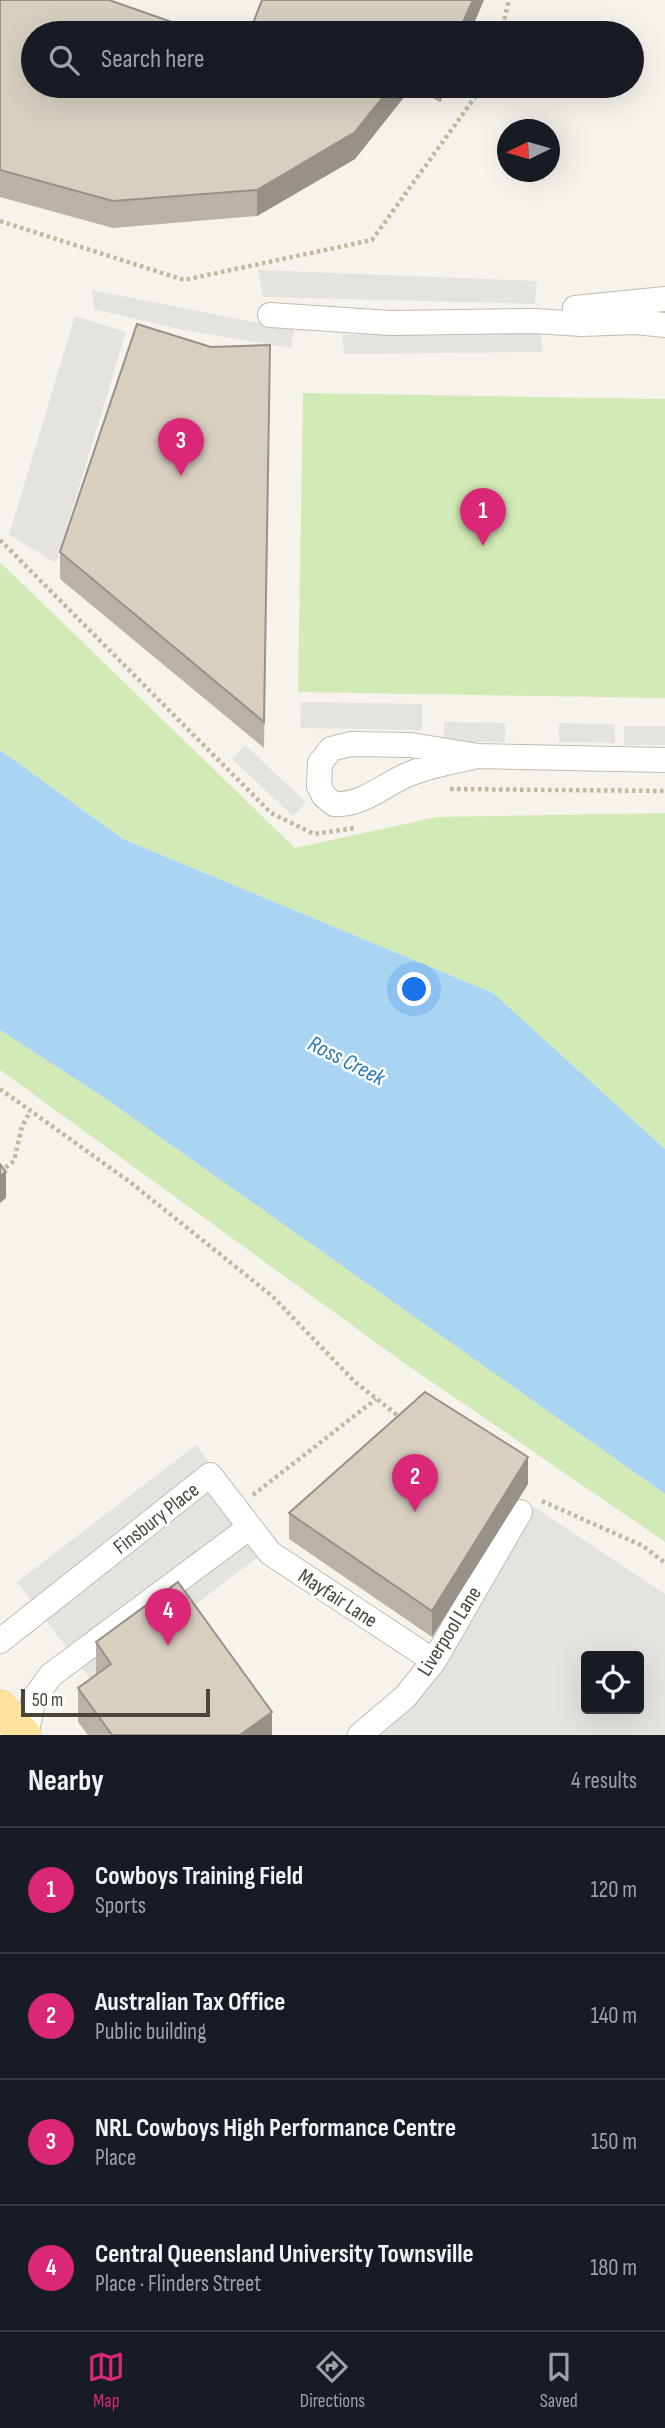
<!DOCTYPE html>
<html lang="en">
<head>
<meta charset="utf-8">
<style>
	body { margin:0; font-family:"Sofia Sans Condensed",sans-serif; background:#242831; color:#f1f3f6 }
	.controls { position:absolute; right:21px; bottom:21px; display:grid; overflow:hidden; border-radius:7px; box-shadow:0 7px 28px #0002 }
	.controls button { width:63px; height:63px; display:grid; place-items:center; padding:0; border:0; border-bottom:2px solid #363941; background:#171b24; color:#f1f3f6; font:35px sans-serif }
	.compass { position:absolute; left:497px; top:119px; width:63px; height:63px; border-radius:50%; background:#171b24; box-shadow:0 7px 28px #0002; rotate:265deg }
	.scale { position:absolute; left:21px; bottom:18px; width:189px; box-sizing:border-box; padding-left:7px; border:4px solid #4b4439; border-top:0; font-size:19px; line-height:24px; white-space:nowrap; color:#4b4439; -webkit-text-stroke:5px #fff; paint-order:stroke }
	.you { position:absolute; left:415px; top:990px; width:24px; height:24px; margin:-18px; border:5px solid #fff; border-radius:50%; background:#1a73e8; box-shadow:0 0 0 10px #1a73e833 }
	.badge { display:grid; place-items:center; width:46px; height:46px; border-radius:50%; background:#db2777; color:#fff; font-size:23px; font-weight:700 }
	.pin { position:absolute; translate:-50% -58px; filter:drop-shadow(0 2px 4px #0008) }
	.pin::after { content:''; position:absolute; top:37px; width:24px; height:21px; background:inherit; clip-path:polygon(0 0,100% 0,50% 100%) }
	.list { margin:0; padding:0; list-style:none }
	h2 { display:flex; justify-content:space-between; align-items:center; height:91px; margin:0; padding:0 28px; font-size:30px }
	h2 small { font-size:23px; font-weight:400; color:#9ea1a6 }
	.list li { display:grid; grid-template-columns:46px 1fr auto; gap:21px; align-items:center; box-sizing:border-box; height:126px; padding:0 28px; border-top:2px solid #363941 }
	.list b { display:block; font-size:26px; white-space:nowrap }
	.list p { margin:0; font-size:23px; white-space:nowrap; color:#9ea1a6 }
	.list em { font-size:23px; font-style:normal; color:#9ea1a6 }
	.icon { flex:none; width:38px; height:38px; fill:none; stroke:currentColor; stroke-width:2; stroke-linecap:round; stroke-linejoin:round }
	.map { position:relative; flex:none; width:665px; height:1735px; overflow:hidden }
	.search { position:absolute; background:#171b24; box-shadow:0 7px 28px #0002; left:21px; right:21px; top:21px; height:77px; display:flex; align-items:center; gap:18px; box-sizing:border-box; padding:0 24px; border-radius:38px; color:#9ea1a6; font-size:26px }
	.sheet { height:595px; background:#171b24 }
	nav { display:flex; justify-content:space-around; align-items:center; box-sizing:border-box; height:98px; border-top:2px solid #363941; background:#171b24; font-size:19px; color:#9ea1a6 }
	nav a { display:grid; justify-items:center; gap:4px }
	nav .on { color:#db2777 }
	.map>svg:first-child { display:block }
	.green { fill:#d2eab5 }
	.parking { fill:#e5e3e0; fill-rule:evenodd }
	.water { fill:#a9d4f2 }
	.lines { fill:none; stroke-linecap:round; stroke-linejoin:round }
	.minor-casing { stroke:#c2bbae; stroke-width:26 }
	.major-casing { stroke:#e6c16a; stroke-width:33 }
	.path { stroke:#c4b79f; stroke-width:4.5; stroke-dasharray:3.5 3.5; stroke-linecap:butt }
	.minor { stroke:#fff; stroke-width:24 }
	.major { stroke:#ffe39c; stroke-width:32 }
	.wall { fill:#bab2a6 }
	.shaded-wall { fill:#979187 }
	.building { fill:#d8cfc1; stroke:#979187; stroke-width:2 }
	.labels { text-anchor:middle; stroke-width:5; stroke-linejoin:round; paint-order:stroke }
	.street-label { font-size:21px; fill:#4b4439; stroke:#fff }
	.water-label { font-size:23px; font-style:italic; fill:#2e7ab2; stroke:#fff }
</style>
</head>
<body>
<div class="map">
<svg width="665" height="1735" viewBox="0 0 665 1735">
	<rect width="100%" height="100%" fill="#f6f3ec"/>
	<g class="green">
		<polygon points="303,393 665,399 665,698 298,692"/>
		<polygon points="0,562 295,848 437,817 665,813 665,1149 493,993 123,839 0,750"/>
		<polygon points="0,1030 106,1099 665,1494 665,1542 400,1360 0,1070"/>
	</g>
	<g class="parking">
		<polygon points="258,270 537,281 535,304 263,297"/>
		<polygon points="92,290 294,330 291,348 183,330 94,309"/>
		<polygon points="75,316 126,332 56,563 9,535"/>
		<polygon points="541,331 542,352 344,354 342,335"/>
		<polygon points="301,702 422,704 422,730 300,728"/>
		<polygon points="444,722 505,723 505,742 444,742"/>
		<polygon points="559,723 615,724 615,743 559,742"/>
		<rect x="624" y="726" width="41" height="19"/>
		<polygon points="245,745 306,802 293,816 232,759"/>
		<polygon points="196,1445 272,1546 93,1683 17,1582"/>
		<path d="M534 1507 665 1594V1735H367L431 1684ZM586 1656H639V1709H586Z"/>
	</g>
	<polygon class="water" points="0,750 123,839 493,993 665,1149 665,1494 106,1099 0,1030"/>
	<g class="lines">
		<defs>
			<g id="minor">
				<polyline points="575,308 665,299"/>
				<polyline points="270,315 390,323 535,321 582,324 636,322 665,325"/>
				<path d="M478 756C455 761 431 765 409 774 383 785 362 806 334 804L324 796 319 786 320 763 331 749 350 744 411 745 478 756 665 760"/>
				<polyline points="0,1641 210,1475 270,1553 434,1661"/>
				<polyline points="26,1735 34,1698 51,1675 250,1527"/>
				<polyline points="360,1735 405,1697 434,1661 520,1512"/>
			</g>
			<polyline id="major" points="0,1706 25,1735"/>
		</defs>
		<use href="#minor" class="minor-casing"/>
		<use href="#major" class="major-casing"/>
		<g class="path">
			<polyline points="501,33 509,0"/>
			<polyline points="0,221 184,280 372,240 483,86"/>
			<polyline points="0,540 271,813 314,834 356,828"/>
			<polyline points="450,789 665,791"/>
			<polyline points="0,1089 130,1182 272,1296 355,1382 401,1418"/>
			<polyline points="0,1172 14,1161 22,1126 30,1112"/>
			<polyline points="253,1495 376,1399"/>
			<polyline points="542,1501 643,1546 665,1563"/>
		</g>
		<use href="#minor" class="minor"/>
		<use href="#major" class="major"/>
	</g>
	<g class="wall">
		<polygon points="0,0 33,86 447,86 440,102 412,87 355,159 257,216 113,228 0,197"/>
		<polygon points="270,345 264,748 60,579 60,552"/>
		<polygon points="528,1484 432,1637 289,1539 289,1513"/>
		<polygon points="96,1642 272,1735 88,1735 78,1722 78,1688 96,1675"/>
	</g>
	<g class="shaded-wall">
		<polygon points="473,0 484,0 470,33 458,33"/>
		<polygon points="392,86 412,86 412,87 355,159 257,216 257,190"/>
		<polygon points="440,86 447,86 440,102"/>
		<polygon points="6,1172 6,1198 0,1203 0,1176"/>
		<polygon points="528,1457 528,1484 432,1637 432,1611"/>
		<polygon points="272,1712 272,1735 240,1735"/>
	</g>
	<g class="building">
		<polygon points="0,0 109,0 203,33 33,33 33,86 392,86 355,132 257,190 113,201 0,170"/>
		<polygon points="262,0 473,0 458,33 223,33 252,26"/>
		<polygon points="137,324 211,347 270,345 264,722 60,552"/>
		<polygon points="0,1164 6,1172 0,1176"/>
		<polygon points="425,1392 528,1457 432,1611 289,1513"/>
		<polygon points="178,1582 272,1712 240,1735 112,1735 78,1688 111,1664 96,1642"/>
	</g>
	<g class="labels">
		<g class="street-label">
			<text transform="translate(156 1518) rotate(-38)" y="7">Finsbury Place</text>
			<text transform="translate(338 1598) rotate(33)" y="7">Mayfair Lane</text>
			<text transform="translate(449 1631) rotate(-58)" y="7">Liverpool Lane</text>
		</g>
		<g class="water-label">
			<text transform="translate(347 1060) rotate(27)" y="8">Ross Creek</text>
		</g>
	</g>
</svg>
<div class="controls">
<button><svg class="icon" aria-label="locate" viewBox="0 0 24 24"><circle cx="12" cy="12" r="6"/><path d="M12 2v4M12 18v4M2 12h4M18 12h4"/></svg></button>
</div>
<svg class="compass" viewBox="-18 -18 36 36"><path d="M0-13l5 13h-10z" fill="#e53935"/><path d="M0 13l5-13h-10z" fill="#9ea1a6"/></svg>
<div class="scale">50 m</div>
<div class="you"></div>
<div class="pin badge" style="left:483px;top:546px">1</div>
<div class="pin badge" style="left:415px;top:1512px">2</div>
<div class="pin badge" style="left:181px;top:476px">3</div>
<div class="pin badge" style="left:168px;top:1646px">4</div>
<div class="search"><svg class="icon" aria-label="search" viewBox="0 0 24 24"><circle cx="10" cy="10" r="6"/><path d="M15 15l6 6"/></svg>Search here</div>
</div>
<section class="sheet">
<h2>Nearby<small>4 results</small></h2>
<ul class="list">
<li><span class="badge">1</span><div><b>Cowboys Training Field</b><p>Sports</p></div><em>120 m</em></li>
<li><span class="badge">2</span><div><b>Australian Tax Office</b><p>Public building</p></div><em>140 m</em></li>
<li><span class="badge">3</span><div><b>NRL Cowboys High Performance Centre</b><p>Place</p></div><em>150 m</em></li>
<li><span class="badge">4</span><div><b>Central Queensland University Townsville</b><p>Place · Flinders Street</p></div><em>180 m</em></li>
</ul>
</section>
<nav>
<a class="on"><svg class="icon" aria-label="map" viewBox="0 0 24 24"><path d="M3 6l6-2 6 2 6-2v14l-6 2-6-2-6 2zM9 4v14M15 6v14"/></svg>Map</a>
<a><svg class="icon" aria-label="directions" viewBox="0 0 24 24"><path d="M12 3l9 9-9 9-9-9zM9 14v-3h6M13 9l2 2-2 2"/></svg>Directions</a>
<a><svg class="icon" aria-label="saved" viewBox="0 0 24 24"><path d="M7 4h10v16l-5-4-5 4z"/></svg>Saved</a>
</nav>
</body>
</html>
